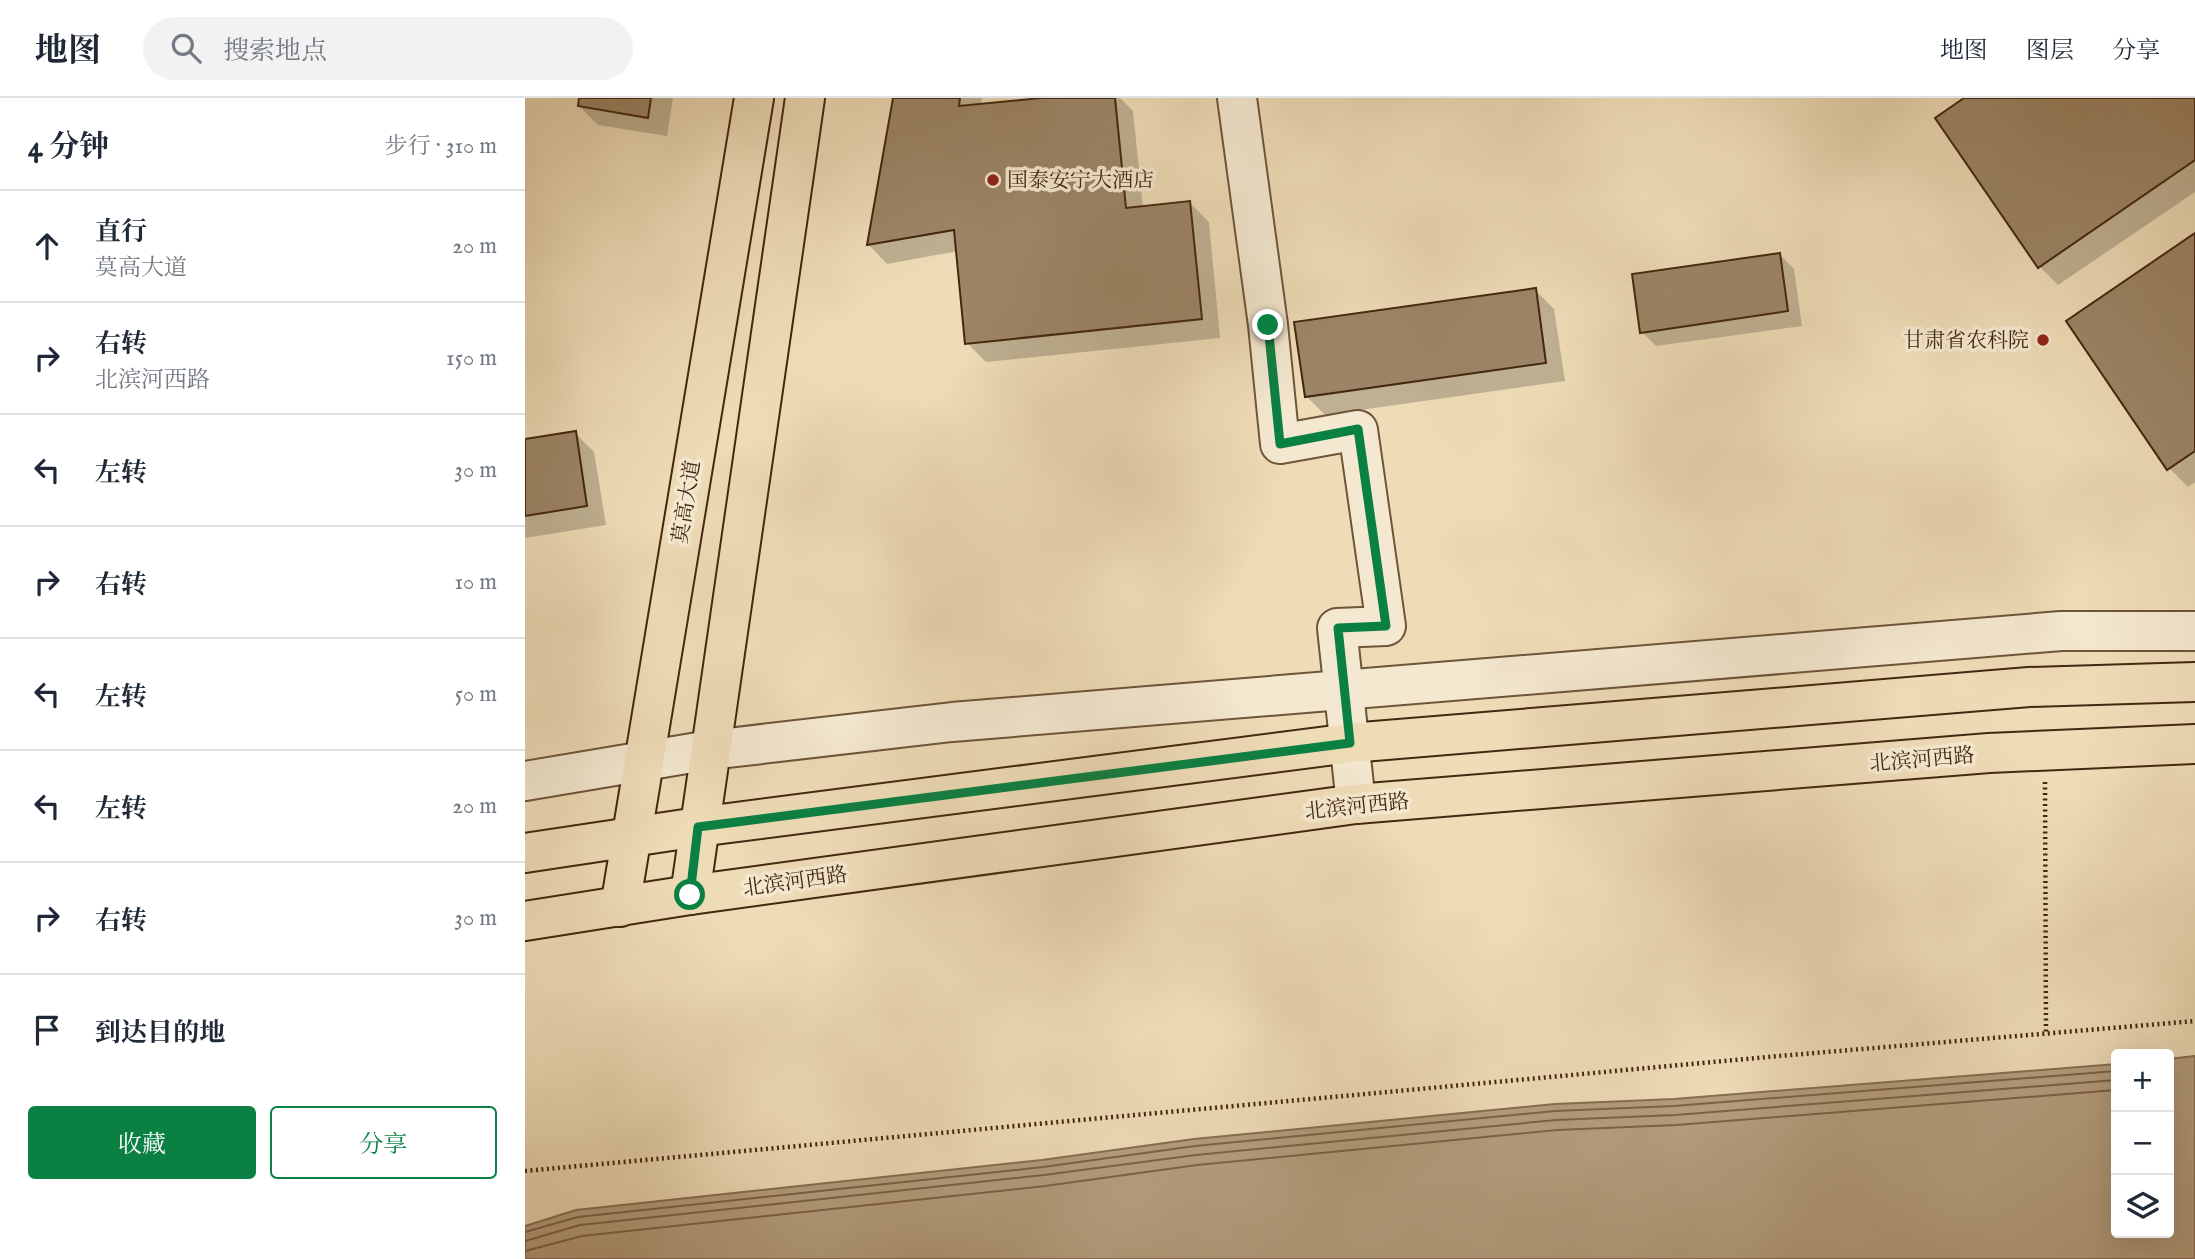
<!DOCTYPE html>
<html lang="zh">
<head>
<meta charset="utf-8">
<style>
	body { margin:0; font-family:"IM FELL English","Noto Serif SC",serif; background:#f2f2f3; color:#1f2937 }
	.controls { position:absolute; right:21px; bottom:21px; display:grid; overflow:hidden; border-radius:7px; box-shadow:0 7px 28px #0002 }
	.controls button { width:63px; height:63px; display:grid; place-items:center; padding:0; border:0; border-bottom:2px solid #e0e1e3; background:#fff; color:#1f2937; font:35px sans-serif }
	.stop { position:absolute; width:21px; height:21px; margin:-16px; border:5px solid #0b8043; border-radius:50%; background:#fff }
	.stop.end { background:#0b8043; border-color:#fff; box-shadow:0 2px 7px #0008 }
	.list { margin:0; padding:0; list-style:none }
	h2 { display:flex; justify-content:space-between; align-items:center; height:91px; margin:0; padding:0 28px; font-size:30px }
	h2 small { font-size:23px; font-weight:400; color:#747a83 }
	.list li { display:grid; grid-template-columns:46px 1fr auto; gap:21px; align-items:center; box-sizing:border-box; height:112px; padding:0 28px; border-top:2px solid #e0e1e3 }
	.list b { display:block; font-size:26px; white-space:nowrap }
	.list p { margin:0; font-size:23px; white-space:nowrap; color:#747a83 }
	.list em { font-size:23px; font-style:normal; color:#747a83 }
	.actions { display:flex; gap:14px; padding:21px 28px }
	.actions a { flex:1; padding:16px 0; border:2px solid #0b8043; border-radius:7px; text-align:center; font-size:24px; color:#0b8043 }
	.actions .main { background:#0b8043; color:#fff }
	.icon { flex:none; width:38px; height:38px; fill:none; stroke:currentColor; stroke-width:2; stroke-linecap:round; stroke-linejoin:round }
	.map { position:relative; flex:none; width:1670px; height:1161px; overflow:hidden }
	header { display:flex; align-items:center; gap:42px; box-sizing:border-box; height:98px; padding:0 35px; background:#fff; border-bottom:2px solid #e0e1e3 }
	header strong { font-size:33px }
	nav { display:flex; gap:38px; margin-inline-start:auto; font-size:24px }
	.search { width:490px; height:63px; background:#f2f2f3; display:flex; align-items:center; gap:18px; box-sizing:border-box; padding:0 24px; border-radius:38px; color:#747a83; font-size:26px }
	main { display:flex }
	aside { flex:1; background:#fff }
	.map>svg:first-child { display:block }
	.water { fill:#b49e7e; stroke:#876e52; stroke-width:2 }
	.shadow { fill:#0003 }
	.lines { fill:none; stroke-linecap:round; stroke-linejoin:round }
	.shore { stroke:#7c6246; stroke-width:2 }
	.building { fill:#9c8566; stroke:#44270f; stroke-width:2 }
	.minor-casing { stroke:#6e5439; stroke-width:42 }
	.major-casing { stroke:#44270f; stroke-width:42 }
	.path { stroke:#44270f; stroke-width:4.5; stroke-dasharray:2 3.5; stroke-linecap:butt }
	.minor { stroke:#f4e8d0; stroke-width:38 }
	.major { stroke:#eedcb7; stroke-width:38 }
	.route { stroke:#0b8043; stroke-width:9 }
	.poi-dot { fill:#8f2418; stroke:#f4e8d0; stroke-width:2.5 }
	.labels { text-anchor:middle; stroke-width:7; stroke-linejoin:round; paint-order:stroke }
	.poi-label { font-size:21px; fill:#44270f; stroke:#f4e8d0; text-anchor:start }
	.street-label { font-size:21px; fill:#44270f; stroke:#f4e8d0 }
</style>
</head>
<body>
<header>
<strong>地图</strong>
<div class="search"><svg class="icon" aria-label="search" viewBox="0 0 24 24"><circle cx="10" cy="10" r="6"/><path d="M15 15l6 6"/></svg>搜索地点</div>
<nav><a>地图</a><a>图层</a><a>分享</a></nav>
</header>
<main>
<aside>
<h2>4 分钟<small>步行 · 310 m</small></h2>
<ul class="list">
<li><svg class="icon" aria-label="ahead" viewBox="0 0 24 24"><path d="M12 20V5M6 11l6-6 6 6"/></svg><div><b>直行</b><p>莫高大道</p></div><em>20 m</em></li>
<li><svg class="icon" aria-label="right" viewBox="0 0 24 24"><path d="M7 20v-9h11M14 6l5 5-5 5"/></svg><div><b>右转</b><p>北滨河西路</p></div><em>150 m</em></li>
<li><svg class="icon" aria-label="left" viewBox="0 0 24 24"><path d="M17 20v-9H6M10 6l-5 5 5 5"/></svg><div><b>左转</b></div><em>30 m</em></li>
<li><svg class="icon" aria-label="right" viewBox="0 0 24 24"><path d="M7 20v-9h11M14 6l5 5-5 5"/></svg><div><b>右转</b></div><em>10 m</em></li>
<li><svg class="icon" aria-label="left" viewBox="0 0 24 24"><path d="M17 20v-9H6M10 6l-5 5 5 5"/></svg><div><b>左转</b></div><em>50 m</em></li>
<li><svg class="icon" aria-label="left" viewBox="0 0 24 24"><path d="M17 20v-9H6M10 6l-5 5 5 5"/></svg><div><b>左转</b></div><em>20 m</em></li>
<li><svg class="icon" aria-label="right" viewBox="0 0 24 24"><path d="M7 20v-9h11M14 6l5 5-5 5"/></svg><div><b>右转</b></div><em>30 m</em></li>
<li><svg class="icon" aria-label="arrive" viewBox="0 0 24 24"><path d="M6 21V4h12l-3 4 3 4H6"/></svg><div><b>到达目的地</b></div></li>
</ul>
<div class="actions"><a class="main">收藏</a><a>分享</a></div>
</aside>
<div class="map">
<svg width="1670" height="1161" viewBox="0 0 1670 1161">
	<rect width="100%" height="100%" fill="#eedcb7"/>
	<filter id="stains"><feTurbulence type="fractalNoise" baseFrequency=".00286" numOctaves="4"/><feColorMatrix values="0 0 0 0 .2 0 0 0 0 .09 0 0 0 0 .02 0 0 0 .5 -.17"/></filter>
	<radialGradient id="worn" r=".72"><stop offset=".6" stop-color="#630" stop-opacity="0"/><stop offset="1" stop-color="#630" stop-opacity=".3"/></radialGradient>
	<polygon class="water" points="1670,958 1670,1161 0,1161 0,1128 51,1112 517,1062 669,1041 1030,1006 1149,1001 1591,966 1591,1135 1644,1135 1644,961"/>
	<g class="shadow">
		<polygon points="56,0 148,0 142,38 73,27 54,8"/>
		<polygon points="369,0 457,0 456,8 533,0 595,0 608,13 618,110 665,105 684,124 695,240 461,264 442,245 433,153 362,166 344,147"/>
		<polygon points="1442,0 1670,0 1670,94 1533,187 1514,168"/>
		<polygon points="1670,137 1670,384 1663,389 1644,370"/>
		<polygon points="1255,157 1269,171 1277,228 1131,248 1117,234"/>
		<polygon points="1010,192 1029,211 1040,283 800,317 781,298"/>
		<polygon points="50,335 69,354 81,427 0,440 0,343"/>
	</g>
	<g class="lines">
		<g class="shore">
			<polyline points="0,1134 53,1119 518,1069 670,1048 1030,1013 1149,1008 1591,973"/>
			<polyline points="0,1143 55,1127 519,1077 671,1057 1031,1022 1150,1017 1591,982"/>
			<polyline points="0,1153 57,1138 520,1088 672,1067 1032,1032 1151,1027 1591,992"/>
		</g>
	</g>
	<g class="building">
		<polygon points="54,0 126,0 123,20 53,8"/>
		<polygon points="368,0 435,0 434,8 516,0 590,0 601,110 665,103 677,221 440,246 429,132 342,147"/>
		<polygon points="1439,0 1670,0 1670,62 1513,170 1410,20"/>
		<polygon points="1670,135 1670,353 1642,372 1541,223"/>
		<polygon points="1255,155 1263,213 1115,235 1107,176"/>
		<polygon points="1011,190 1021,265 780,299 769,224"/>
		<polygon points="51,333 62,408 0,418 0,341"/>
	</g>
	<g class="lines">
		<defs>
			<g id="minor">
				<polyline points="712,0 743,227 755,346 833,332 861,528 812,530 831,706"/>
				<polyline points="0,683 185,652 427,624 1536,533 1670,533"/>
			</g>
			<g id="major">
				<polyline points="0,755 173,729 825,645 1504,589 1670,584"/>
				<polyline points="165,797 280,0"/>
				<polyline points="95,809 229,0"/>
				<polyline points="0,823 165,797 831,706 1464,655 1670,646"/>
			</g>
		</defs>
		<use href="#minor" class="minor-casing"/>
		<use href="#major" class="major-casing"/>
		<g class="path">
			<polyline points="1520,684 1521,936"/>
			<polyline points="0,1073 1254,958 1670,923"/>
		</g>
		<use href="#minor" class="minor"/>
		<use href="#major" class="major"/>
	</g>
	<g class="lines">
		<polyline class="route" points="165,797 173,729 825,645 813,530 861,528 833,331 755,346 743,227"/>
	</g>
	<g class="poi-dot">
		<circle cx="468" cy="82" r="7"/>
		<circle cx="1518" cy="242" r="7"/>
	</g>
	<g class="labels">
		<g class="poi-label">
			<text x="482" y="89">国泰安宁大酒店</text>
			<text x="1504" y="249" text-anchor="end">甘肃省农科院</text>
		</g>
		<g class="street-label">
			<text transform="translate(161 404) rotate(-81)" y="7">莫高大道</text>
			<text transform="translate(1397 661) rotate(-5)" y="7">北滨河西路</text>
			<text transform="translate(832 708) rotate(-6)" y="7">北滨河西路</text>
			<text transform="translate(270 783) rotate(-8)" y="7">北滨河西路</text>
		</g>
	</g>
	<rect width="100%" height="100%" filter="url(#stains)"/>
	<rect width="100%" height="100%" fill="url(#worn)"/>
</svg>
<div class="controls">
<button>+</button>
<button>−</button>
<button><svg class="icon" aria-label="layers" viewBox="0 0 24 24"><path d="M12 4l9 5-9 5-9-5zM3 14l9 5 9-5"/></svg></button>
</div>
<div class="stop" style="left:165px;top:797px"></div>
<div class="stop end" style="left:743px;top:227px"></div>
</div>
</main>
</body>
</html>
